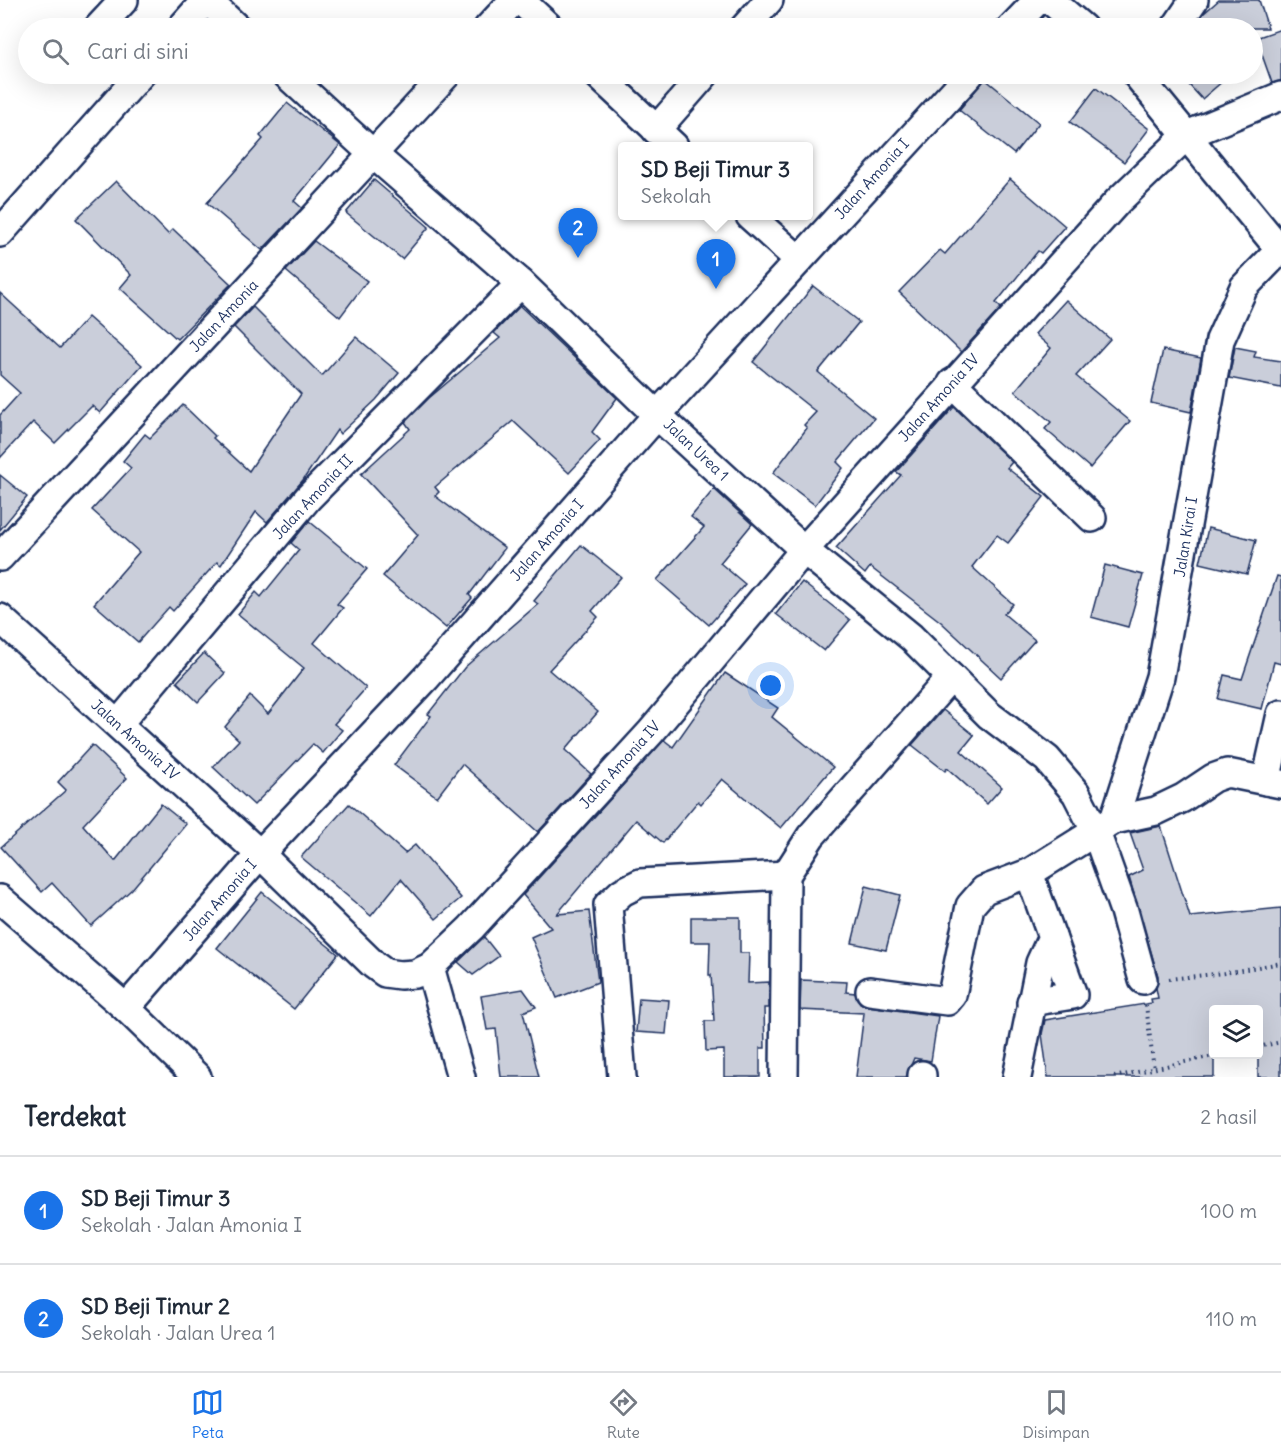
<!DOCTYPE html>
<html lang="id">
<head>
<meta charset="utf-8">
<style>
	body { margin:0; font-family:Delius,sans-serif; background:#f2f2f3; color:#1f2937 }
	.controls { position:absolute; right:18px; bottom:18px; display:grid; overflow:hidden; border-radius:6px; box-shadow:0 6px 24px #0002 }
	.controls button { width:54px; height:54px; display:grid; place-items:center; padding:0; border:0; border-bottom:2px solid #e0e1e3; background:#fff; color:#1f2937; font:30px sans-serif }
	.you { position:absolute; left:771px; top:686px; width:21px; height:21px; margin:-15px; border:4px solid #fff; border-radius:50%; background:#1a73e8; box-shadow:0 0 0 9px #1a73e833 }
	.badge { display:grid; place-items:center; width:39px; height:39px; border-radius:50%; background:#1a73e8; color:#fff; font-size:20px; font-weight:700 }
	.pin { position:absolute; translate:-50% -50px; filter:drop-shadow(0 2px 3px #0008) }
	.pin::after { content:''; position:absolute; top:32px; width:21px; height:18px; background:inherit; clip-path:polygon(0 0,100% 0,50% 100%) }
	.popup { position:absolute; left:618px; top:142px; width:195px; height:78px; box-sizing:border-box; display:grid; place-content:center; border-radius:6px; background:#fff; filter:drop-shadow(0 2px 4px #0005); font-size:20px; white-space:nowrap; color:#747a83 }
	.popup b { font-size:22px; color:#1f2937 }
	.popup::after { content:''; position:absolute; left:50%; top:100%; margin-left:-12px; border:12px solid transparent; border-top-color:#fff }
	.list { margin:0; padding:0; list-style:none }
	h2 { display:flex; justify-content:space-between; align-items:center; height:78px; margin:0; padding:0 24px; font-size:26px }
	h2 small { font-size:20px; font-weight:400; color:#747a83 }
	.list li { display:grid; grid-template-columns:39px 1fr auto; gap:18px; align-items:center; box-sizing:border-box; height:108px; padding:0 24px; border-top:2px solid #e0e1e3 }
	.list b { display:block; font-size:22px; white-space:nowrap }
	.list p { margin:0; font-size:20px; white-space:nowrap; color:#747a83 }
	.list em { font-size:20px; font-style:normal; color:#747a83 }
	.icon { flex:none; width:33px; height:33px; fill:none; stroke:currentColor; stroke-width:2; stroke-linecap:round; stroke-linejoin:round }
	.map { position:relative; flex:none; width:1281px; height:1077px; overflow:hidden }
	.search { position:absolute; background:#fff; box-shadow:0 6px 24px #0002; left:18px; right:18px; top:18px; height:66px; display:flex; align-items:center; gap:15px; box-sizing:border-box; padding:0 21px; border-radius:33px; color:#747a83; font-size:22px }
	.sheet { height:294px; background:#fff }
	nav { display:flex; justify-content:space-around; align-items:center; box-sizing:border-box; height:84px; border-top:2px solid #e0e1e3; background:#fff; font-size:16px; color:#747a83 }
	nav a { display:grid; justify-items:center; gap:3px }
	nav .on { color:#1a73e8 }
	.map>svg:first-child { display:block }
	.building { fill:#caceda; stroke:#1b2f5e; stroke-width:1.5 }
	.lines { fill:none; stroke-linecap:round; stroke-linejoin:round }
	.minor-casing { stroke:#1b2f5e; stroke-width:32 }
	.path { stroke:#1b2f5e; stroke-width:4; stroke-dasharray:1.5 4.5; stroke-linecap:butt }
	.minor { stroke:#fff; stroke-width:27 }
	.labels { text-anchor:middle; stroke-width:4.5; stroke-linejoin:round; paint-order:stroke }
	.street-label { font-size:15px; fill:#1b2f5e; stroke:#fff }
</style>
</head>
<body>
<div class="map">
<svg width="1281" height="1077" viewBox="0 0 1281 1077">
	<rect width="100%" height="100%" fill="#fff"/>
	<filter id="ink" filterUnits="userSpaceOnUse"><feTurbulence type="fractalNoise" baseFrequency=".0167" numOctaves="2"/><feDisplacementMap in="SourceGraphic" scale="12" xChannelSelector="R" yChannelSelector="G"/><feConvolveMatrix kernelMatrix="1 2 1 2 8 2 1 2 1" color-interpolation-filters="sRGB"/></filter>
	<g filter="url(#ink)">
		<g class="building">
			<polygon points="1219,0 1259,0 1268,28 1194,28 1203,14"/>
			<polygon points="1281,29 1281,81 1272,83 1256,38"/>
			<polygon points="1179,74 1231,74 1202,99"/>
			<polygon points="985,79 1039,123 1014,154 959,110"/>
			<polygon points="1096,88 1149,129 1124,162 1070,122"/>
			<polygon points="287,103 340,145 294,201 302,208 262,250 207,203 263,139 260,136"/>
			<polygon points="1010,179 1065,226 1041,253 1038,251 996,303 1001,308 961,352 899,292 940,250 945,254"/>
			<polygon points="374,180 429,227 402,259 346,213"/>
			<polygon points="116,181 168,234 173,229 231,284 177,339 120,288 131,275 76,219"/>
			<polygon points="314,241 367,281 340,317 286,271"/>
			<polygon points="813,286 859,322 818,372 874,418 837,462 843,468 815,505 773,473 807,428 804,425 816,412 753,362"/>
			<polygon points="0,293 60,348 88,317 142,365 100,413 92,406 55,443 33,422 0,458 0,415 20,393 0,375"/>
			<polygon points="1066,300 1110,339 1076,376 1130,421 1090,468 1045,429 1051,422 1015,391 1051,348 1035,334"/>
			<polygon points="520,306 617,398 592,432 600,440 569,473 513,421 435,487 439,492 435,496 505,548 469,595 472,598 446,628 383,576 418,535 361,474 410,429 405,422 429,398 500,338 494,333"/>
			<polygon points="253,307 322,376 356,337 399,373 376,400 340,434 337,430 303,480 267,522 256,512 221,565 217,562 173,611 169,607 138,642 94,604 139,552 92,510 131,468 123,461 145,434 150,438 183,405 215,436 213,438 249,471 301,394 234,327"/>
			<polygon points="1235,347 1256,351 1254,357 1281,361 1281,388 1229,378"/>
			<polygon points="1163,350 1201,358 1191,412 1151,403"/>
			<polygon points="954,407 1012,462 1007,468 1044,497 1008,543 997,535 972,567 1013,604 1004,614 1035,640 1001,678 941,622 870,567 865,574 836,548 901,475 896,472"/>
			<polygon points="0,475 27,497 0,530"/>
			<polygon points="714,489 752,524 720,563 745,584 709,625 657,580 704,527 691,517"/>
			<polygon points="309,521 367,569 337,604 343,608 314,643 366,688 334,724 342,730 323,753 313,744 254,805 213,767 239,740 225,727 250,696 268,714 304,668 238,614 256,592 261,597 299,550 291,543"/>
			<polygon points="1208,528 1256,540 1247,574 1200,563"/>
			<polygon points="581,545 621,577 592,611 598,617 549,670 598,712 565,750 591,774 538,832 462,764 437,797 394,765 431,716 428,714 465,667 538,604 534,601"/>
			<polygon points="1105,565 1143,575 1128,627 1091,617"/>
			<polygon points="1277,576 1281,577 1281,664 1274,662 1262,709 1218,699 1224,675 1242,679"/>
			<polygon points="802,582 850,620 824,651 776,614"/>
			<polygon points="204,653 225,673 198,702 177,682"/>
			<polygon points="725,673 778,708 772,717 833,767 781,828 722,779 701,804 698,801 663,843 636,820 557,914 589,911 598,982 557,998 531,937 551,928 523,895 664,740 673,747"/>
			<polygon points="943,710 974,735 961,751 1002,787 987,804 947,768 945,771 912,745"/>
			<polygon points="92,745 127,778 83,825 115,861 161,804 186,824 132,889 91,926 52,883 42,892 1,847 66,790 58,782"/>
			<polygon points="349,804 405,853 415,845 461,898 436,919 401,879 371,916 301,857"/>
			<polygon points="1161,826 1190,917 1281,908 1281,1077 1258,1077 1258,1010 1214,1010 1214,1077 1048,1077 1042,1034 1045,1020 1152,1003 1151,999 1158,998 1156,988 1158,976 1129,877 1143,870 1130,833"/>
			<polygon points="866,886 900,895 886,950 852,943"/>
			<polygon points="262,892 338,954 294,1009 217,948"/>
			<polygon points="691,917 740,917 740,953 749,953 748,983 769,982 769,1008 764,1008 765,1048 760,1048 760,1077 724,1077 724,1050 706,1051 705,1021 714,1021 711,975 709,975 710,942 691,942"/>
			<polygon points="484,937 499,956 473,975 458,962"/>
			<polygon points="801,980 847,982 846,992 855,993 860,1003 867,1006 938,1016 931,1061 914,1058 906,1077 856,1077 864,1013 800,1010"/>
			<polygon points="523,989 536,1007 523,1012 539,1077 501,1077 496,1029 487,1030 481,996"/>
			<polygon points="639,998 669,1000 666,1034 636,1032"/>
		</g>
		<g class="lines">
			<defs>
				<g id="minor">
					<polyline points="207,0 237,28"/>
					<polyline points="520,0 550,28"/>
					<polyline points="1050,0 1083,28"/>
					<polyline points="98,28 124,0"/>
					<polyline points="181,28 206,0"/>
					<polyline points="488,28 514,0"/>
					<polyline points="744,28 769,0"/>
					<polyline points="1011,28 1038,0"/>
					<polyline points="1175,28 1194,0"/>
					<polyline points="286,74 374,155 521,283 657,415 804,550 911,637 989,715 1047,759 1076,793 1096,832 1124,911 1143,980"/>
					<polyline points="597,74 674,146"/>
					<polyline points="1136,74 1281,251"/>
					<polyline points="656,130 705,74"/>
					<polyline points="750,216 799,260"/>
					<polyline points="0,233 141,74"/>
					<polyline points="952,383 1092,518"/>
					<polyline points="0,557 447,74"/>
					<polyline points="0,618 260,854 374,965 385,973 400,975 415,974 430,967 471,928 651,732 804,550 1118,201 1187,135 1281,96"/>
					<polyline points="118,724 308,498 521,283"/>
					<polyline points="1266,781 1281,714"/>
					<polyline points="1114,820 1160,677 1220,340 1244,287 1280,250"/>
					<polyline points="0,899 126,1008 197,1077"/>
					<polyline points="430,967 461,1077"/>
					<polyline points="870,991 947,1001 952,995 970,906 984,890 1029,873 1114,820 1156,811 1183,798 1213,778 1227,773 1281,784"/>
					<polyline points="1031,1002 1073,995 1052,937"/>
					<polyline points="126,1008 260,854 426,678 657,415 970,74"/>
					<polyline points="622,1077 608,905 622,892 640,883 786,875"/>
					<polyline points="784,1077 786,875 811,836 951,677"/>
					<polyline points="922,1077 922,1075"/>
					<polyline points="1017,1077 1040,963 1052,937 1029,873"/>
				</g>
			</defs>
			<use href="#minor" class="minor-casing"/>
			<g class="path">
				<polyline points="1169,979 1224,973 1281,963"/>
				<polyline points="1146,1005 1154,1070"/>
				<polyline points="1258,1047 1281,1042"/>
				<polyline points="1114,1077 1223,1054"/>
			</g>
			<use href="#minor" class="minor"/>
		</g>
	</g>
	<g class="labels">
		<g class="street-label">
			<text transform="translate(872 179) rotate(-48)" y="5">Jalan Amonia I</text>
			<text transform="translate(224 316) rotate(-47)" y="5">Jalan Amonia</text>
			<text transform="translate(939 398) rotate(-48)" y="5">Jalan Amonia IV</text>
			<text transform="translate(696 450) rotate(43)" y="5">Jalan Urea 1</text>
			<text transform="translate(313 497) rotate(-47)" y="5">Jalan Amonia II</text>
			<text transform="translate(1186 537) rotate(-81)" y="5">Jalan Kirai I</text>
			<text transform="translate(547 540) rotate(-49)" y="5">Jalan Amonia I</text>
			<text transform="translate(135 740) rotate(42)" y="5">Jalan Amonia IV</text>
			<text transform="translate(620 765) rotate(-48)" y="5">Jalan Amonia IV</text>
			<text transform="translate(220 900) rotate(-49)" y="5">Jalan Amonia I</text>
		</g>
	</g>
</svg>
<div class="controls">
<button><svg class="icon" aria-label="layers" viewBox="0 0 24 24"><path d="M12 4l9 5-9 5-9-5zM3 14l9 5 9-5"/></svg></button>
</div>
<div class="you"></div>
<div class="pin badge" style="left:716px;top:289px">1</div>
<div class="popup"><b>SD Beji Timur 3</b>Sekolah</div>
<div class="pin badge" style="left:578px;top:258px">2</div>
<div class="search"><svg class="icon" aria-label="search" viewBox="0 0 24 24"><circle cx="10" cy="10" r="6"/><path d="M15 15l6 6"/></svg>Cari di sini</div>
</div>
<section class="sheet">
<h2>Terdekat<small>2 hasil</small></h2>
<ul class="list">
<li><span class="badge">1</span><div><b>SD Beji Timur 3</b><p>Sekolah · Jalan Amonia I</p></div><em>100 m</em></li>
<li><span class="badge">2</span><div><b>SD Beji Timur 2</b><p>Sekolah · Jalan Urea 1</p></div><em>110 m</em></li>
</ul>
</section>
<nav>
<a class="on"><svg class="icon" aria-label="map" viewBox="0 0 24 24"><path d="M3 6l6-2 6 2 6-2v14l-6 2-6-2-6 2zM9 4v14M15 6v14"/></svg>Peta</a>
<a><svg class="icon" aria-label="directions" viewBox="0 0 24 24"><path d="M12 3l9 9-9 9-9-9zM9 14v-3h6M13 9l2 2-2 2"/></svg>Rute</a>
<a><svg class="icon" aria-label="saved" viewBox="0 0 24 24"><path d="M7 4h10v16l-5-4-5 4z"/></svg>Disimpan</a>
</nav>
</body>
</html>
